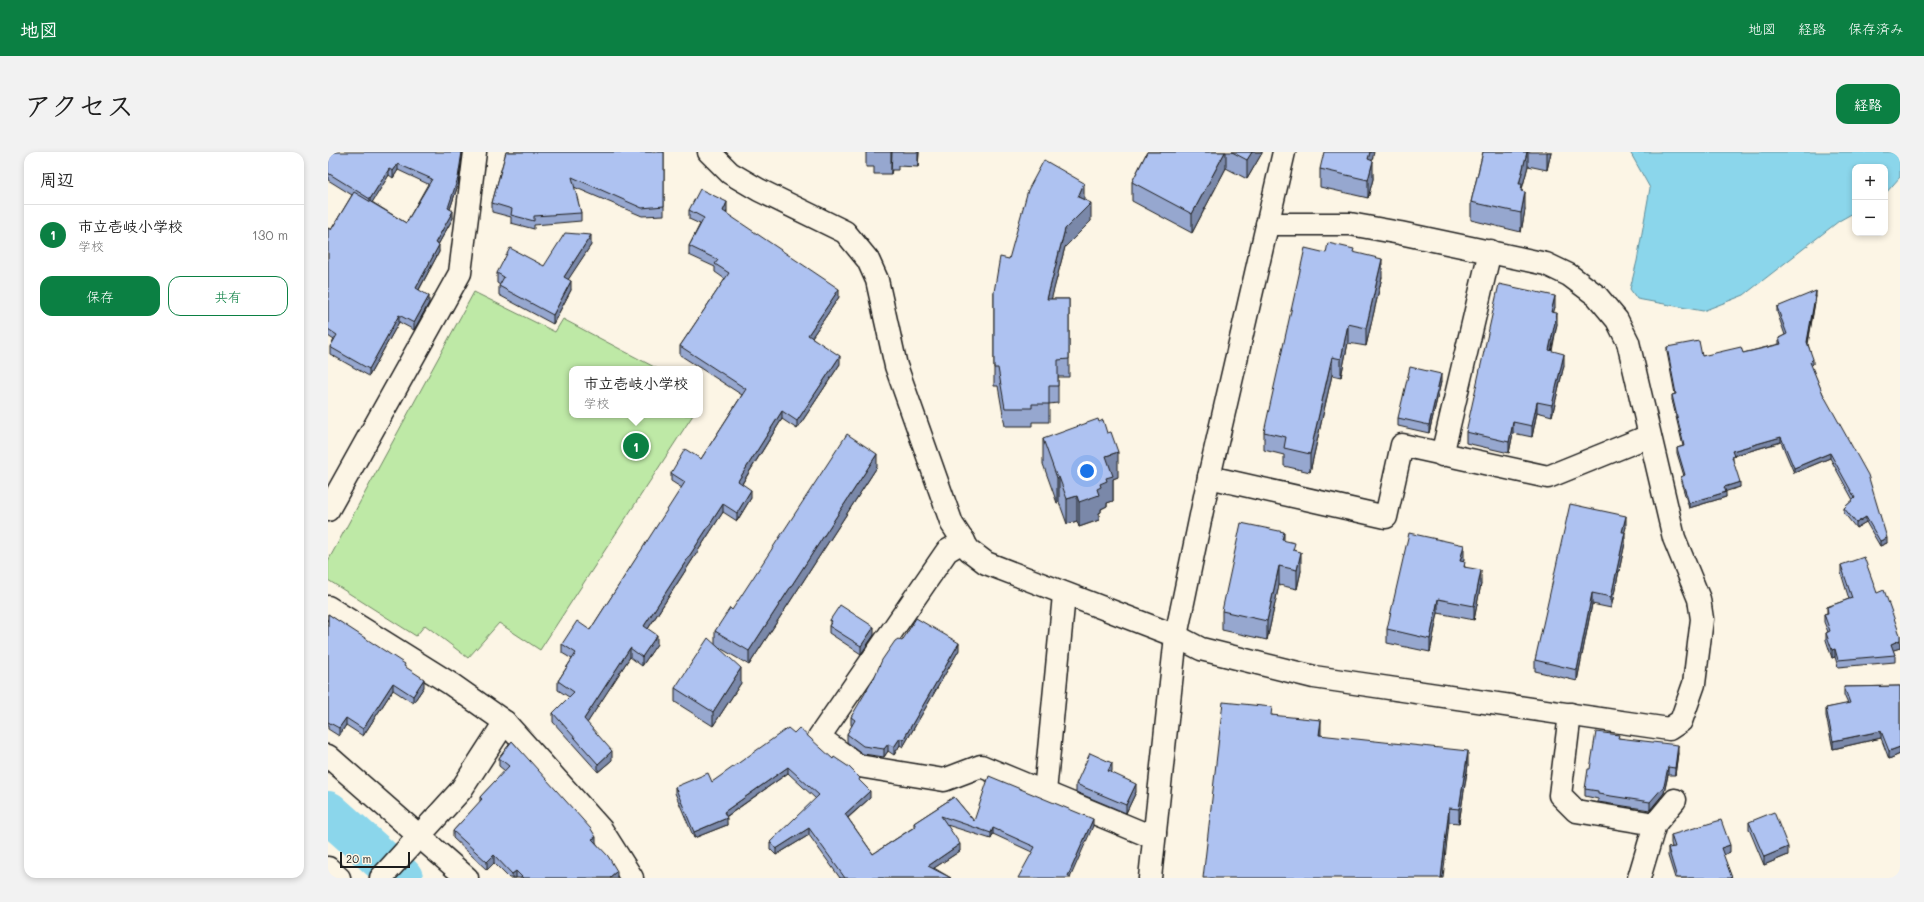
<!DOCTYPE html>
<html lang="ja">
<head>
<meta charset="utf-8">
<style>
	body { margin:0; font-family:Mali,"Klee One",sans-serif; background:#f2f2f2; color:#222 }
	.controls { position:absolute; right:12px; top:12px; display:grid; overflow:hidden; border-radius:8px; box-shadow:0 2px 6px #0003 }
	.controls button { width:36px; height:36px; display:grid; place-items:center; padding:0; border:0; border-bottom:1px solid #e0e0e0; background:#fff; color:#222; font:20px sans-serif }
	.scale { position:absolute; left:12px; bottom:10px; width:70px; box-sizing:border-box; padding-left:4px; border:2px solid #1c1c1c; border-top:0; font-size:11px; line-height:14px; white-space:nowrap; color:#1c1c1c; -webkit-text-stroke:3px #fcf5e5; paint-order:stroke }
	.you { position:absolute; left:759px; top:319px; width:14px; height:14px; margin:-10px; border:3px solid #fff; border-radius:50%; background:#1a73e8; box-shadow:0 0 0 6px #1a73e833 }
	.badge { display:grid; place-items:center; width:26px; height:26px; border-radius:50%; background:#0b8043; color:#fff; font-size:13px; font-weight:700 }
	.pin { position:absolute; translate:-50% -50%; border:2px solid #fff; box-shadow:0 1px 4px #0006 }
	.popup { position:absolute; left:241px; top:214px; width:134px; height:52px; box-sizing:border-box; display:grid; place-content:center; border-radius:8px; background:#fff; filter:drop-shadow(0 1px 3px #0005); font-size:13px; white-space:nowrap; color:#767676 }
	.popup b { font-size:15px; color:#222 }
	.popup::after { content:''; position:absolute; left:50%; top:100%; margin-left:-8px; border:8px solid transparent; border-top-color:#fff }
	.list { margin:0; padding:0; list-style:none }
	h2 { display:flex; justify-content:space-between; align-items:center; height:52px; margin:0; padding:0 16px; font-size:17px }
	h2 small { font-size:13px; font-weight:400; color:#767676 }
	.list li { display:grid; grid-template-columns:26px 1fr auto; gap:12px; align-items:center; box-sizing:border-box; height:60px; padding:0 16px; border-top:1px solid #e0e0e0 }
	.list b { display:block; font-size:15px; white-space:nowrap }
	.list p { margin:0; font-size:13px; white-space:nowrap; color:#767676 }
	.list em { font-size:13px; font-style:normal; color:#767676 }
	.actions { display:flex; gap:8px; padding:12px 16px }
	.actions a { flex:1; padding:9px 0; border:1px solid #0b8043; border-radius:12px; text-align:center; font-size:14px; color:#0b8043 }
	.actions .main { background:#0b8043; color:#fff }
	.map { position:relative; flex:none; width:1572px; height:726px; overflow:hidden; border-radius:12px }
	header { display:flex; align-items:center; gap:24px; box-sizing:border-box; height:56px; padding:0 20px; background:#0b8043; color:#fff }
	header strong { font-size:19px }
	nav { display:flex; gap:22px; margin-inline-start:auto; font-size:14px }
	.intro { display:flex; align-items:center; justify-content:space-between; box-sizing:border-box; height:96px; padding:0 24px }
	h1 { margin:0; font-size:28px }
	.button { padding:10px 18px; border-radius:12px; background:#0b8043; color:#fff; font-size:14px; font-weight:700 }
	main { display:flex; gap:24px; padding:0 24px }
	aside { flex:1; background:#fff; border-radius:12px; box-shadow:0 2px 6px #0003 }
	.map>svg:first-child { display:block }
	.green { fill:#bee9a6; stroke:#6d8261 }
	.water { fill:#8bd6eb; stroke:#5f8c98 }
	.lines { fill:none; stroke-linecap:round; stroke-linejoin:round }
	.river { stroke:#8bd6eb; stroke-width:42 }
	.minor-casing { stroke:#1c1c1c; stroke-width:25 }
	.tertiary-casing { stroke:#1c1c1c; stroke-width:25 }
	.minor { stroke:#fcf5e5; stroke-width:22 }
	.tertiary { stroke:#fcf5e5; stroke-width:22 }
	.wall { fill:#96a7cf; stroke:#1c1c1c; fill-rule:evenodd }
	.shaded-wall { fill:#7a88a9; stroke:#1c1c1c }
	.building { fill:#aec2f1; stroke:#1c1c1c }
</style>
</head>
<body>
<header>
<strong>地図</strong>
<nav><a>地図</a><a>経路</a><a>保存済み</a></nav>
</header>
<div class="intro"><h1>アクセス</h1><a class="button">経路</a></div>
<main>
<aside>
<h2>周辺<small></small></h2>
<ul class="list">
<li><span class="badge">1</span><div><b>市立壱岐小学校</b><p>学校</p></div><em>130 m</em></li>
</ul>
<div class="actions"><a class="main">保存</a><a>共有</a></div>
</aside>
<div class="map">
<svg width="1572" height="726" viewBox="0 0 1572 726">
	<rect width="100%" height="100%" fill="#fcf5e5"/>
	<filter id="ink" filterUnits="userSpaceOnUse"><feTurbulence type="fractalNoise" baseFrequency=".025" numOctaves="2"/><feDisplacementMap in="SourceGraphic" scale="8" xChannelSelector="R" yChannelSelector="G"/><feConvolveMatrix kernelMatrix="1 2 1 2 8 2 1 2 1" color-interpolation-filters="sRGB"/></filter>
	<g filter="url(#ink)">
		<polygon class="green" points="146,140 227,180 235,167 330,217 244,217 244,263 365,263 212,498 171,471 140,506 97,473 88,484 0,428 0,409"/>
		<polygon class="water" points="1302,0 1572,0 1572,25 1557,42 1557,15 1527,15 1527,60 1511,69 1416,143 1375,159 1309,147 1302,137 1309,109 1322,36"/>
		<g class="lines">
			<polyline class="river" points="0,660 74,726"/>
			<defs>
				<g id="minor">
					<polyline points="1114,303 1162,99"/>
					<polyline points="881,325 1058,365 1074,293 1220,325 1321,284"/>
					<polyline points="0,358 132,121 147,0"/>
					<polyline points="636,389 619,399 491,585 531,614 567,620 616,628 653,614 817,682 827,682"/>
					<polyline points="0,455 123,532 177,570 273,677 304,726"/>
					<polyline points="848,484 873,497 986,525 1341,577 1353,569 1366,532 1374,467 1371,447 1346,386 1300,190 1289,168 1269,144 1241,123 1218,112 1072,81 1022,72 939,72"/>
					<polyline points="1242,562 1232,643 1248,659 1327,672 1347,648"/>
					<polyline points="0,604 139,726"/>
					<polyline points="717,640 736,443"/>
					<polyline points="53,726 133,638 177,570"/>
					<polyline points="1311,726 1327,672"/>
				</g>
				<g id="tertiary">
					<polyline points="381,0 402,21 431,38 517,80 540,108 549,128 568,214 624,372 641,398 658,411 848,484"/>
					<polyline points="0,716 11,726"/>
					<polyline points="822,726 848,484 881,325 956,0"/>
				</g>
			</defs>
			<use href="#minor" class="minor-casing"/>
			<use href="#tertiary" class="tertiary-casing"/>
			<use href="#minor" class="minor"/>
			<use href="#tertiary" class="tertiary"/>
		</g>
		<g class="wall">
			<path d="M0 0 134 5 130 33 122 57 125 66 110 93 111 100 91 138 101 151 86 178 71 170 41 224 2 202V195L6 188 0 184V76L3 78 24 43 0 28ZM70 18 100 32 78 71 44 50 61 23 65 26Z"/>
			<polygon points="178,0 336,0 336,63 314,64 246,35 253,61 253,69 206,73 206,77 183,71 183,65 164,60 164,51"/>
			<polygon points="538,0 591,0 590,15 570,14 570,18 564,18 563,22 546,22 546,15 538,15"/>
			<polygon points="819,0 934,0 934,1 919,27 898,16 864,81 804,49 804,30"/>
			<polygon points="1155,0 1223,0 1219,18 1200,14 1194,37 1197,58 1193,80 1143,68 1143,50"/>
			<polygon points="1044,9 1045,27 1040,46 992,35 992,17"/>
			<polygon points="756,48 763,69 737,95 723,147 741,147 741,225 730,225 730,251 721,252 721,270 704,270 704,274 677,274 670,234 666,234 666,140 681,107"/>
			<polygon points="361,58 399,59 398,62 511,145 484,185 512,212 469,277 454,267 414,332 423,346 409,369 395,360 320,477 329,492 314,514 302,505 259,571 284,608 270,620 225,570 225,561 241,545 230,538 230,529 244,507 234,501 234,492 262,478 354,336 343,329 343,321 373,307 414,243 352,203 352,194 397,127 387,120 387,115 361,103 361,94 372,72 361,67"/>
			<polygon points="263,93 240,127 243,138 225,172 171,143 171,134 172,133 169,131 169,121 216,114"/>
			<polygon points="998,101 1026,101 1054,125 1038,194 1020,191 1013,225 1004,223 982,320 956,314 956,303 936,298 936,280"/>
			<polygon points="1488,144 1480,192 1485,212 1483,214 1495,242 1559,391 1552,394 1538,370 1528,376 1516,361 1516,356 1525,348 1502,306 1466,321 1453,290 1405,304 1405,309 1412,335 1397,339 1398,345 1361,356 1353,330 1353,325 1356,324 1349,301 1349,296 1355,294 1344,248 1344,243 1347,242 1339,200 1339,195 1374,204 1415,201 1451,192 1451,186 1457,183 1449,160 1449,155"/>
			<polygon points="1227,155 1225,160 1229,172 1224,199 1236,213 1224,264 1209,260 1204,285 1185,281 1181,301 1138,291 1138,280"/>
			<polygon points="1113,230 1101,281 1070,274 1070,266"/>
			<polygon points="715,287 790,325 785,327 785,349 779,351 779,354 773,357 773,360 771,361 771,368 751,375 749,369 739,372 731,350 729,351 715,312"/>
			<polygon points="549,315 421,513 387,493 387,479 404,458"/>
			<polygon points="1298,375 1296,380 1297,391 1283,456 1264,452 1249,529 1207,519 1207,508"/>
			<polygon points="956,389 967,399 973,419 969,437 951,433 939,488 894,478 894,459"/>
			<polygon points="1136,407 1135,409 1137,415 1153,432 1146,468 1110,461 1102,500 1059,491 1059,477"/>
			<polygon points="1513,413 1549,441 1572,483 1572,496 1565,498 1567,503 1567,510 1510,515 1507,505 1504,506 1498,488 1498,481 1500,480 1496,470 1496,462 1499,461 1499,455 1521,447 1513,421"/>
			<polygon points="0,462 77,515 96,535 85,551 65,538 35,584 18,573 11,584 0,577"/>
			<polygon points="502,468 546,483 533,502 501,481 501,474 502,472"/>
			<polygon points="574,489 631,498 575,595 572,593 566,603 560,599 556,605 535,602 519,590 519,582 524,574 523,573 523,565"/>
			<polygon points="413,531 385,574 347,550 347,536"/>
			<polygon points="1572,534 1572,602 1561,607 1553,586 1505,597 1498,564 1498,556 1520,552 1516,543 1516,535"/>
			<polygon points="944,563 992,583 1140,613 1131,671 1121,670"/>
			<polygon points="466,581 505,607 532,629 542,646 520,666 545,702 586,675 586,671 626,645 646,669 765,674 704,700 665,682 663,687 619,673 632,699 606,716 623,726 512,726 481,683 448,703 442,697 442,690 488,647 460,621 398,665 399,673 366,686 347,641 347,635 384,630"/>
			<polygon points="1291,586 1350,601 1347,623 1340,623 1336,641 1322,658 1270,650 1270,647 1257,644 1257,637 1262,617"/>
			<polygon points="184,589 268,691 289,726 181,726 166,711 159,718 125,686 125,679 152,650 152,645 177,619 171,614 171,606"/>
			<polygon points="784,619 783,620 808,640 798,661 748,640 748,632"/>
			<polygon points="1421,670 1460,703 1436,713 1421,677"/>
			<polygon points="1343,683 1402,700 1395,703 1404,726 1347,726 1340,704 1340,696 1344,695 1343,691"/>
		</g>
		<g class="shaded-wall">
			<polygon points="134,0 134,5 130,33 120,63 120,56"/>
			<polygon points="563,0 564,0 563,22"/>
			<polygon points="590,0 591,0 590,15"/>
			<polygon points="897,0 898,0 898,16 864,81 864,62"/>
			<polygon points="924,0 934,0 934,1 919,27 919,8"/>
			<polygon points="1042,0 1046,0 1040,26 1040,7"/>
			<polygon points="1199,0 1200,0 1200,14 1194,37 1194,50 1191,32"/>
			<polygon points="1219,0 1223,0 1219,18"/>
			<polygon points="1045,9 1045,27 1040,46 1040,28"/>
			<polygon points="70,12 70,18 65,26 65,19"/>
			<polygon points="61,17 61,23 42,54 42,47"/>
			<polygon points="756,31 756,48 750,45"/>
			<polygon points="1197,40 1197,58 1193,80 1193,61"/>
			<polygon points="399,50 399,59 395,68 395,59"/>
			<polygon points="763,51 763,69 737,95 719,164 719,147 737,77"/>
			<polygon points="125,59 125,66 107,98 107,91"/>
			<polygon points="263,83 263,93 236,134 236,125"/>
			<polygon points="111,93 111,100 88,143 88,136"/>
			<polygon points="1054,107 1054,125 1038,194 1038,176"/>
			<polygon points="243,129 243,138 225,172 225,163"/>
			<polygon points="511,137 511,145 480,191 480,183"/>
			<polygon points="1488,139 1488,144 1479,195 1479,190"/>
			<polygon points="101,144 101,151 86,178 86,171"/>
			<polygon points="1227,144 1227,155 1223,171 1223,160"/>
			<polygon points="1229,161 1229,172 1221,209 1221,198"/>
			<polygon points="71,163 71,170 41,224 41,217"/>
			<polygon points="1020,172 1020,191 1013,225 1013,207"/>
			<polygon points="1236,202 1236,213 1224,264 1224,253"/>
			<polygon points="512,204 512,212 469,277 469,269"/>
			<polygon points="1004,205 1004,223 982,320 982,302"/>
			<polygon points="1485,207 1485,212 1482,215 1482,210"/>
			<polygon points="1113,222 1113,230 1101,281 1101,273"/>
			<polygon points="1209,250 1209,260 1204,285 1204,274"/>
			<polygon points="454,259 454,267 410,338 410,329"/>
			<polygon points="1185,270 1185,281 1181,301 1181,290"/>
			<polygon points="1453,285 1453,290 1404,304 1404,299"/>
			<polygon points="790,300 790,325 785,327 785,349 779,351 779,354 773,357 773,360 771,361 771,368 751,375 751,350 769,337 772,332 778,304"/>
			<polygon points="1502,301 1502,306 1466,321 1466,316"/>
			<polygon points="549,302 549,315 421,513 421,499"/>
			<polygon points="731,325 731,350 729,351 729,326"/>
			<polygon points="1412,330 1412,335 1396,340 1396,335"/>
			<polygon points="423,338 423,346 409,369 409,361"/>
			<polygon points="1398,340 1398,345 1361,356 1361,351"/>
			<polygon points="749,344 749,369 739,372 739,347"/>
			<polygon points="395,352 395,360 316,483 316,474"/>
			<polygon points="1298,364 1298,375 1294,391 1294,380"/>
			<polygon points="1538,365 1538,370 1528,376 1528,371"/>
			<polygon points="956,380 956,399 954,388"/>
			<polygon points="1297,380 1297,391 1283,456 1283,445"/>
			<polygon points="1559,386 1559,391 1552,394 1552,389"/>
			<polygon points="1136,393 1136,407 1132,422 1132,409"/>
			<polygon points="973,400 973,419 969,437 969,418"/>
			<polygon points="951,414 951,433 939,488 939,469"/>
			<polygon points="1153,418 1153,432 1146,468 1146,454"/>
			<polygon points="1264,441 1264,452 1249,529 1249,518"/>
			<polygon points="1110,447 1110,461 1102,500 1102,487"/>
			<polygon points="546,475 546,483 533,502 533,494"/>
			<polygon points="329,483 329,492 314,514 314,505"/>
			<polygon points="1572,488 1572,496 1563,499 1563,492"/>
			<polygon points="631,491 631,498 575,595 575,588"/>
			<polygon points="302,496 302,505 256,576 256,567"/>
			<polygon points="1507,497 1507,505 1504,506 1504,498"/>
			<polygon points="413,516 413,531 385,574 385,560"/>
			<polygon points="96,527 96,535 85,551 85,544"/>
			<polygon points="65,531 65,538 35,584 35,577"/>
			<polygon points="18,566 18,573 11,584 11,576"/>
			<polygon points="993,568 993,582 991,597 991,583"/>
			<polygon points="1553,579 1553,586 1505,597 1505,589"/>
			<polygon points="572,586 572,593 566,603 566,595"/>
			<polygon points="560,592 560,599 556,605 556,597"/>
			<polygon points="1350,593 1350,601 1347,623 1347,616"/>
			<polygon points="1572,595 1572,602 1561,607 1561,599"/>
			<polygon points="284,599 284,608 270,620 270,612"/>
			<polygon points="1140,599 1140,613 1131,671 1131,657"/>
			<polygon points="784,611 784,619 780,627 780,619"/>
			<polygon points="460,615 460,621 396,666 396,660"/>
			<polygon points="1340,615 1340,623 1336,641 1322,658 1322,650"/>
			<polygon points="808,632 808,640 798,661 798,653"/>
			<polygon points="542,639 542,646 517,668 517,662"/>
			<polygon points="1121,656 1121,670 1115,726 1113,726"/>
			<polygon points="399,666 399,673 366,686 366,680"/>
			<polygon points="765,667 765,674 742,726 740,724"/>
			<polygon points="481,676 481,683 448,703 448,697"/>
			<polygon points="665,676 665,682 663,687 663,681"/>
			<polygon points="268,685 268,692 264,687"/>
			<polygon points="632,692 632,699 600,720 600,714"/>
			<polygon points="1402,693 1402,700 1393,704 1393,696"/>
			<polygon points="1460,695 1460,703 1436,713 1436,705"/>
			<polygon points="166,703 166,711 159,718 159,710"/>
			<polygon points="188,719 188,726 184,726 184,722"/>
			<polygon points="289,719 289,726 282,726 282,725"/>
		</g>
		<g class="building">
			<polygon points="0,0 134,0 130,26 120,56 125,59 107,91 111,93 88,136 101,144 86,171 71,163 41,217 2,195 9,183 0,177 0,76 3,78 26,40 78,71 104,27 70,12 65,19 61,17 42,47 0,21"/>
			<polygon points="178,0 336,0 336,54 314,56 244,25 253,61 206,64 206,69 183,63 184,57 164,51"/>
			<polygon points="819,0 897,0 864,62 804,30"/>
			<polygon points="904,0 924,0 919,8"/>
			<polygon points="996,0 1042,0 1040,7 1045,9 1040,28 992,17"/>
			<polygon points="1155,0 1199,0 1191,32 1194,32 1193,39 1197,40 1193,61 1143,50"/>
			<polygon points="716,8 756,31 750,45 763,51 737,77 719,147 741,147 741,207 730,208 730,234 721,234 721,252 704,252 704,256 677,256 670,216 666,216 666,140 672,105 681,107 700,38"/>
			<polygon points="372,37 399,50 395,59 511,137 480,183 512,204 469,269 454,259 410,329 423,338 409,361 395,352 316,474 329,483 314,505 302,496 256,567 284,599 270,612 225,561 246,540 230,529 248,501 234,492 249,469 262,478 357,330 343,321 357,297 373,307 418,237 352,194 401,121 387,112 390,108 361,94 376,66 361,58"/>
			<polygon points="237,81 263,83 236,125 243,129 225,163 171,134 176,125 169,121 182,96 216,114"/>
			<polygon points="1000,91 1026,97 1025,100 1054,107 1038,176 1020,172 1013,207 1004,205 982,302 956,296 958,285 936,280 977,96 998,101"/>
			<polygon points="1171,132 1227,144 1223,160 1229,161 1221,198 1236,202 1224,253 1209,250 1204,274 1185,270 1181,290 1138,280"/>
			<polygon points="1488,139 1479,190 1485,207 1482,210 1495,242 1540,323 1559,386 1552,389 1538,365 1528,371 1516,356 1527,346 1502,301 1466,316 1453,285 1404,299 1406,304 1404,305 1412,330 1396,335 1398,340 1361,351 1353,325 1357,323 1349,296 1356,294 1344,243 1348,242 1339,195 1371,189 1374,204 1413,195 1415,201 1453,192 1451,186 1459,182 1449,155"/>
			<polygon points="1082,215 1113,222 1101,273 1070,266"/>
			<polygon points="770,267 771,270 775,268 779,281 783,280 790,300 778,304 785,324 778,326 779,329 772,332 773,335 769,337 771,343 751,350 749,344 739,347 731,325 729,326 715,287"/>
			<polygon points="519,282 549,302 421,499 387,479 402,456 404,458"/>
			<polygon points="1242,352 1298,364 1294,380 1297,380 1283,445 1264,441 1249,518 1207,508"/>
			<polygon points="913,371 956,380 954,388 967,391 965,398 973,400 969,418 951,414 939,469 894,459"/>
			<polygon points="1081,381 1136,393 1132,409 1137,410 1136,415 1153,418 1146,454 1110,447 1102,487 1059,477"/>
			<polygon points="1536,405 1549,441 1556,438 1572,483 1572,488 1563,492 1567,503 1510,508 1507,497 1504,498 1498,481 1502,479 1496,462 1500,461 1499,455 1524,446 1513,413"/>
			<polygon points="512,453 546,475 533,494 501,474 504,469 502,468"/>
			<polygon points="0,462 77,512 76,514 96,527 85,544 65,531 35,577 18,566 11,576 0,570"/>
			<polygon points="588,466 631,491 575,588 572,586 566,595 560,592 556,597 535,594 519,582 527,568 523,565 546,526 554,508 567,489 570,487 574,489"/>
			<polygon points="380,486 413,516 385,560 347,536"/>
			<polygon points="1572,534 1572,595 1561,599 1553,579 1505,589 1498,556 1522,551 1516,535"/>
			<polygon points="895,550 944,555 943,563 993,568 991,583 1140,599 1131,657 1121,656 1113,726 875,726"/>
			<polygon points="460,576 466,581 471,576 505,607 506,605 521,615 532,626 531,628 542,639 517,662 545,702 588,674 586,671 626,645 646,669 661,624 765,667 740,724 743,726 690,726 707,695 665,676 663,681 613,664 632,692 600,714 623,726 517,726 481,676 448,697 442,690 491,643 460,615 396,660 399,666 366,680 347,635 380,621 384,630"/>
			<polygon points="1268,580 1291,583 1290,586 1350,593 1347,616 1340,615 1336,634 1322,650 1270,642 1270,639 1257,637 1260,617 1262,617"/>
			<polygon points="184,589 263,677 268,685 264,687 280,704 289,719 282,725 283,726 195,726 188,719 184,722 166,703 159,710 125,679 154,647 152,645 181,614 171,606"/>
			<polygon points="762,601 784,611 780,619 808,632 798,653 748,632"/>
			<polygon points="1446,660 1460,695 1436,705 1421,670"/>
			<polygon points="1393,668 1402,693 1393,696 1404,726 1349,726 1340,696 1347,695 1343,683"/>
		</g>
	</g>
</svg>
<div class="controls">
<button>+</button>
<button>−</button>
</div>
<div class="scale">20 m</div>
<div class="you"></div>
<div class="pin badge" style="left:308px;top:294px">1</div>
<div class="popup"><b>市立壱岐小学校</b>学校</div>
</div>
</main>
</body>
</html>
